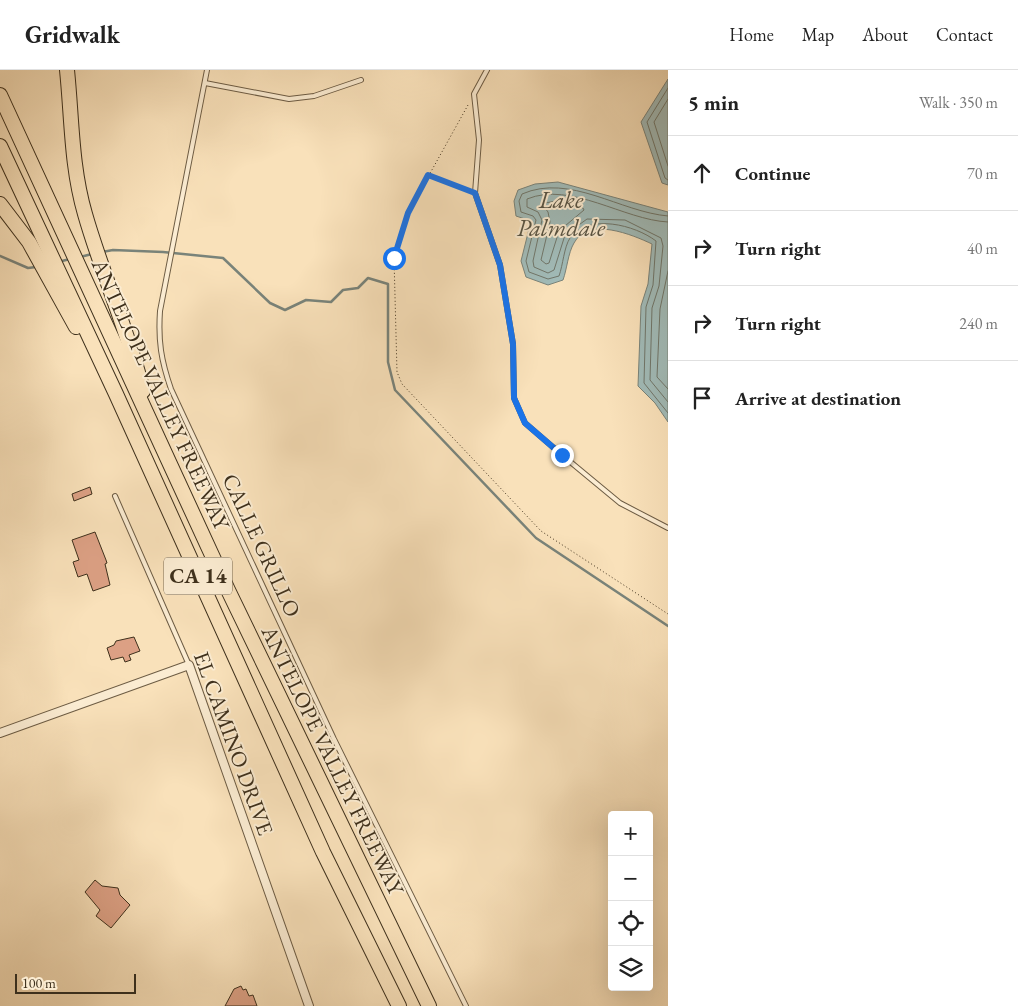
<!DOCTYPE html>
<html lang="en">
<head>
<meta charset="utf-8">
<style>
	body { margin:0; font-family:"EB Garamond",serif; background:#f2f2f2; color:#222 }
	.controls { position:absolute; right:15px; bottom:15px; display:grid; overflow:hidden; border-radius:5px; box-shadow:0 5px 20px #0002 }
	.controls button { width:45px; height:45px; display:grid; place-items:center; padding:0; border:0; border-bottom:1px solid #e0e0e0; background:#fff; color:#222; font:25px sans-serif }
	.scale { position:absolute; left:15px; bottom:12px; width:121px; box-sizing:border-box; padding-left:5px; border:2px solid #3e301c; border-top:0; font-size:14px; line-height:18px; white-space:nowrap; color:#3e301c; -webkit-text-stroke:4px #fbecd2; paint-order:stroke }
	.stop { position:absolute; width:15px; height:15px; margin:-11px; border:4px solid #1a73e8; border-radius:50%; background:#fff }
	.stop.end { background:#1a73e8; border-color:#fff; box-shadow:0 1px 5px #0008 }
	.list { margin:0; padding:0; list-style:none }
	h2 { display:flex; justify-content:space-between; align-items:center; height:65px; margin:0; padding:0 20px; font-size:21px }
	h2 small { font-size:16px; font-weight:400; color:#767676 }
	.list li { display:grid; grid-template-columns:32px 1fr auto; gap:15px; align-items:center; box-sizing:border-box; height:75px; padding:0 20px; border-top:1px solid #e0e0e0 }
	.list b { display:block; font-size:19px; white-space:nowrap }
	.list em { font-size:16px; font-style:normal; color:#767676 }
	.icon { flex:none; width:28px; height:28px; fill:none; stroke:currentColor; stroke-width:2; stroke-linecap:round; stroke-linejoin:round }
	.map { position:relative; flex:none; width:668px; height:936px; overflow:hidden }
	header { display:flex; align-items:center; gap:30px; box-sizing:border-box; height:70px; padding:0 25px; background:#fff; border-bottom:1px solid #e0e0e0 }
	header strong { font-size:24px }
	nav { display:flex; gap:28px; margin-inline-start:auto; font-size:18px }
	main { display:flex }
	aside { flex:1; background:#fff }
	.map>svg:first-child { display:block }
	.water { fill:#a1bbb8; stroke:#79837a }
	.lines { fill:none; stroke-linecap:round; stroke-linejoin:round }
	.shore { stroke:#70766a; stroke-width:1 }
	.stream { stroke:#79837a; stroke-width:2.5 }
	.building { fill:#dca084; stroke:#3e301c }
	.service-casing { stroke:#6d5c44; stroke-width:6 }
	.minor-casing { stroke:#6d5c44; stroke-width:10 }
	.motorway-casing { stroke:#3e301c; stroke-width:16 }
	.path { stroke:#3e301c; stroke-width:1; stroke-dasharray:1 2.5; stroke-linecap:butt }
	.service { stroke:#fbecd2; stroke-width:4 }
	.minor { stroke:#fbecd2; stroke-width:8 }
	.motorway { stroke:#f9e1ba; stroke-width:14 }
	.route { stroke:#1a73e8; stroke-width:6 }
	.labels { text-anchor:middle; stroke-width:4; stroke-linejoin:round; paint-order:stroke }
	.shield { fill:#fbecd2; stroke:#776853; stroke-width:1 }
	.shield-label { font-size:21px; font-weight:bold; fill:#3e301c }
	.street-label { font-size:22px; fill:#3e301c; stroke:#fbecd2 }
	.water-label { font-size:24px; font-style:italic; fill:#575343; stroke:#fbecd2 }
</style>
</head>
<body>
<header>
<strong>Gridwalk</strong>
<nav><a>Home</a><a>Map</a><a>About</a><a>Contact</a></nav>
</header>
<main>
<div class="map">
<svg width="668" height="936" viewBox="0 0 668 936">
	<rect width="100%" height="100%" fill="#f9e1ba"/>
	<filter id="stains"><feTurbulence type="fractalNoise" baseFrequency=".004" numOctaves="4"/><feColorMatrix values="0 0 0 0 .2 0 0 0 0 .09 0 0 0 0 .02 0 0 0 .5 -.17"/></filter>
	<radialGradient id="worn" r=".72"><stop offset=".6" stop-color="#630" stop-opacity="0"/><stop offset="1" stop-color="#630" stop-opacity=".3"/></radialGradient>
	<g class="water">
		<polygon points="668,9 668,115 662,113 641,52"/>
		<path d="M558 112 668 142V352L655 333 638 316 641 236 648 214 652 174C633 165 588 146 574 173 568 183 567 199 563 210L548 215 526 207 521 191 531 151 516 146 514 131 518 120 535 114Z"/>
	</g>
	<g class="lines">
		<g class="shore">
			<polyline points="668,18 647,52 665,108 668,110"/>
			<polyline points="668,29 654,52 668,96"/>
			<polygon points="557,131 583,138 584,140 559,161 549,193 546,194 541,190 550,152 548,142 542,134"/>
			<path d="M668 146C620 142 570 103 522 124L519 131 521 142 533 146 536 150 526 191 529 202 548 209 559 206C563 195 564 177 570 168 589 143 635 155 656 171L653 215 646 237 644 313 668 343"/>
			<path d="M668 152C624 150 571 111 527 129V137L538 142 542 150 533 191 534 197 548 203 554 200 565 165 587 149 625 150 661 168 663 176 659 216 652 238 650 310 668 332"/>
			<polyline points="668,201 660,239 657,307 668,319"/>
		</g>
		<g class="stream">
			<polyline points="102,182 113,180 163,182 223,188 270,233 285,240 306,230 331,232 343,220 358,218 368,208 388,214 388,292 395,320 536,468 668,556"/>
			<polyline points="0,186 28,198 36,197"/>
			<polyline points="80,187 92,184"/>
			<polyline points="58,192 70,189"/>
		</g>
	</g>
	<g class="building">
		<polygon points="90,417 92,424 74,431 72,424"/>
		<polygon points="95,462 106,490 107,493 105,494 110,515 93,521 87,504 78,507 73,492 79,490 72,470"/>
		<polygon points="134,567 140,581 129,585 131,590 125,592 123,587 111,590 107,578 114,575 116,571"/>
		<polygon points="95,810 102,816 118,818 120,825 130,835 111,858 96,846 100,840 85,822"/>
		<polygon points="241,916 243,920 246,919 249,926 253,925 257,936 225,936 234,919"/>
	</g>
	<g class="lines">
		<defs>
			<g id="service">
				<path d="M207 0 160 241C158 271 161 290 171 319L334 669 466 936"/>
				<polyline points="487,0 474,24 479,70 475,123 500,195 513,274 514,328 525,353 562,385 620,433 668,458"/>
				<polyline points="205,13 289,29 314,26 361,10"/>
				<polyline points="115,426 189,595"/>
			</g>
			<polyline id="minor" points="0,663 189,595 309,936"/>
			<g id="motorway">
				<path d="M67 0C72 48 71 96 85 144 102 204 128 260 143 321"/>
				<polyline points="0,25 228,520 429,936"/>
				<polyline points="0,76 116,324 323,782 399,936"/>
				<polyline points="0,134 29,172 76,257"/>
			</g>
		</defs>
		<use href="#service" class="service-casing"/>
		<use href="#minor" class="minor-casing"/>
		<use href="#motorway" class="motorway-casing"/>
		<g class="path">
			<polyline points="468,35 408,143 394,188 397,302 402,314 541,461 668,544"/>
			<polyline points="428,105 469,120"/>
		</g>
		<use href="#service" class="service"/>
		<use href="#minor" class="minor"/>
		<use href="#motorway" class="motorway"/>
	</g>
	<g class="lines">
		<polyline class="route" points="394,188 408,143 428,105 475,123 500,195 513,274 514,328 525,353 562,385"/>
	</g>
	<g class="labels">
		<rect class="shield" x="164" y="487.5" width="68" height="37" rx="4"/>
		<g class="shield-label">
			<text x="198" y="513">CA 14</text>
		</g>
		<g class="street-label">
			<text transform="translate(161 324) rotate(65)" y="8">ANTELOPE VALLEY FREEWAY</text>
			<text transform="translate(262 475) rotate(65)" y="8">CALLE GRILLO</text>
			<text transform="translate(234 673) rotate(70)" y="8">EL CAMINO DRIVE</text>
			<text transform="translate(333 690) rotate(64)" y="8">ANTELOPE VALLEY FREEWAY</text>
		</g>
		<g class="water-label">
			<text x="561" y="138">Lake<tspan x="561" dy="28">Palmdale</tspan></text>
		</g>
	</g>
	<rect width="100%" height="100%" filter="url(#stains)"/>
	<rect width="100%" height="100%" fill="url(#worn)"/>
</svg>
<div class="controls">
<button>+</button>
<button>−</button>
<button><svg class="icon" aria-label="locate" viewBox="0 0 24 24"><circle cx="12" cy="12" r="6"/><path d="M12 2v4M12 18v4M2 12h4M18 12h4"/></svg></button>
<button><svg class="icon" aria-label="layers" viewBox="0 0 24 24"><path d="M12 4l9 5-9 5-9-5zM3 14l9 5 9-5"/></svg></button>
</div>
<div class="scale">100 m</div>
<div class="stop" style="left:394px;top:188px"></div>
<div class="stop end" style="left:562px;top:385px"></div>
</div>
<aside>
<h2>5 min<small>Walk · 350 m</small></h2>
<ul class="list">
<li><svg class="icon" aria-label="ahead" viewBox="0 0 24 24"><path d="M12 20V5M6 11l6-6 6 6"/></svg><div><b>Continue</b></div><em>70 m</em></li>
<li><svg class="icon" aria-label="right" viewBox="0 0 24 24"><path d="M7 20v-9h11M14 6l5 5-5 5"/></svg><div><b>Turn right</b></div><em>40 m</em></li>
<li><svg class="icon" aria-label="right" viewBox="0 0 24 24"><path d="M7 20v-9h11M14 6l5 5-5 5"/></svg><div><b>Turn right</b></div><em>240 m</em></li>
<li><svg class="icon" aria-label="arrive" viewBox="0 0 24 24"><path d="M6 21V4h12l-3 4 3 4H6"/></svg><div><b>Arrive at destination</b></div></li>
</ul>
</aside>
</main>
</body>
</html>
